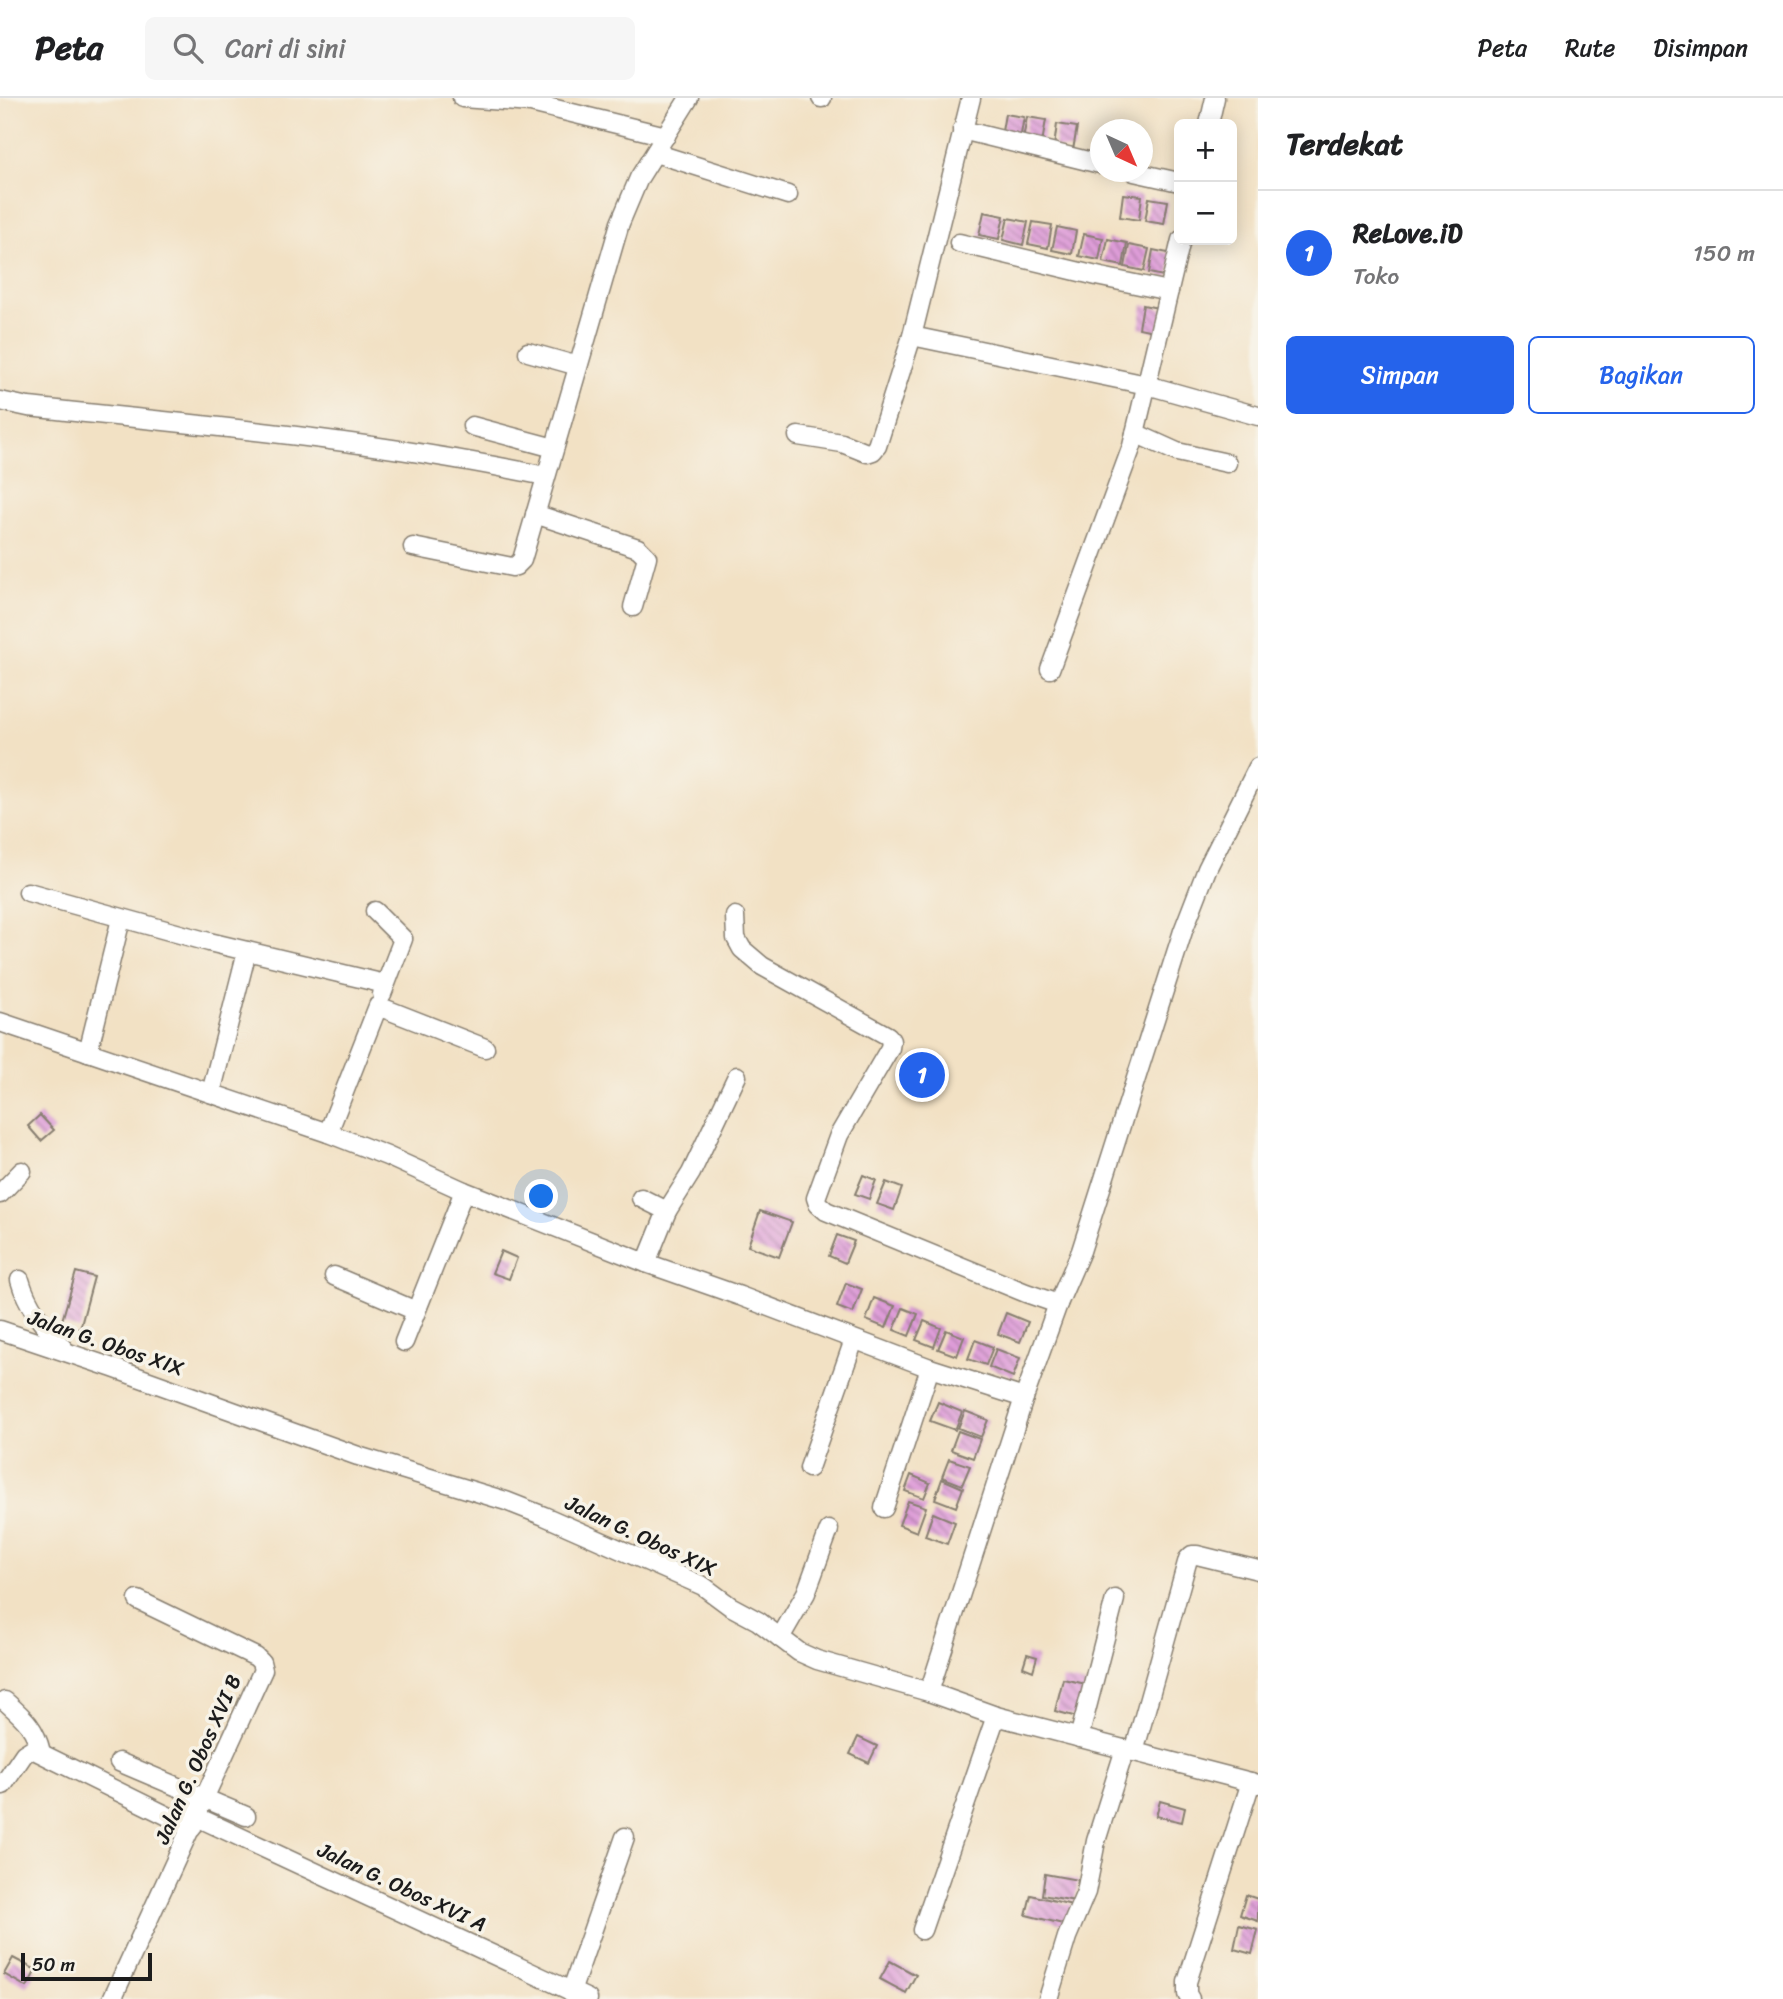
<!DOCTYPE html>
<html lang="id">
<head>
<meta charset="utf-8">
<style>
	body { margin:0; font-family:Sriracha,sans-serif; background:#f6f6f6; color:#202124 }
	.controls { position:absolute; right:21px; top:21px; display:grid; overflow:hidden; border-radius:10px; box-shadow:0 4px 18px #0003 }
	.controls button { width:63px; height:63px; display:grid; place-items:center; padding:0; border:0; border-bottom:2px solid #e0e0e0; background:#fff; color:#202124; font:35px sans-serif }
	.compass { position:absolute; left:1090px; top:21px; width:63px; height:63px; border-radius:50%; background:#fff; box-shadow:0 4px 18px #0003; rotate:136deg }
	.scale { position:absolute; left:21px; bottom:18px; width:131px; box-sizing:border-box; padding-left:7px; border:4px solid #1c1c1c; border-top:0; font-size:19px; line-height:24px; white-space:nowrap; color:#1c1c1c; -webkit-text-stroke:5px #f7f3e8; paint-order:stroke }
	.you { position:absolute; left:542px; top:1099px; width:24px; height:24px; margin:-18px; border:5px solid #fff; border-radius:50%; background:#1a73e8; box-shadow:0 0 0 10px #1a73e833 }
	.badge { display:grid; place-items:center; width:46px; height:46px; border-radius:50%; background:#2563eb; color:#fff; font-size:23px; font-weight:700 }
	.pin { position:absolute; translate:-50% -50%; border:4px solid #fff; box-shadow:0 2px 7px #0006 }
	.list { margin:0; padding:0; list-style:none }
	h2 { display:flex; justify-content:space-between; align-items:center; height:91px; margin:0; padding:0 28px; font-size:30px }
	h2 small { font-size:23px; font-weight:400; color:#757577 }
	.list li { display:grid; grid-template-columns:46px 1fr auto; gap:21px; align-items:center; box-sizing:border-box; height:126px; padding:0 28px; border-top:2px solid #e0e0e0 }
	.list b { display:block; font-size:26px; white-space:nowrap }
	.list p { margin:0; font-size:23px; white-space:nowrap; color:#757577 }
	.list em { font-size:23px; font-style:normal; color:#757577 }
	.actions { display:flex; gap:14px; padding:21px 28px }
	.actions a { flex:1; padding:16px 0; border:2px solid #2563eb; border-radius:10px; text-align:center; font-size:24px; color:#2563eb }
	.actions .main { background:#2563eb; color:#fff }
	.icon { flex:none; width:38px; height:38px; fill:none; stroke:currentColor; stroke-width:2; stroke-linecap:round; stroke-linejoin:round }
	.map { position:relative; flex:none; width:1258px; height:1901px; overflow:hidden }
	header { display:flex; align-items:center; gap:42px; box-sizing:border-box; height:98px; padding:0 35px; background:#fff; border-bottom:2px solid #e0e0e0 }
	header strong { font-size:33px }
	nav { display:flex; gap:38px; margin-inline-start:auto; font-size:24px }
	.search { width:490px; height:63px; background:#f6f6f6; display:flex; align-items:center; gap:18px; box-sizing:border-box; padding:0 24px; border-radius:10px; color:#757577; font-size:26px }
	main { display:flex }
	aside { flex:1; background:#fff }
	.map>svg:first-child { display:block }
	.building { fill:url(#building-back-hatch) }
	.lines { fill:none; stroke-linecap:round; stroke-linejoin:round }
	.street-casing { stroke:#877e70; stroke-width:21 }
	.street { stroke:#fff; stroke-width:18 }
	.labels { text-anchor:middle; stroke-width:7; stroke-linejoin:round; paint-order:stroke }
	.street-label { font-size:21px; fill:#1c1c1c; stroke:#f7f3e8 }
</style>
</head>
<body>
<header>
<strong>Peta</strong>
<div class="search"><svg class="icon" aria-label="search" viewBox="0 0 24 24"><circle cx="10" cy="10" r="6"/><path d="M15 15l6 6"/></svg>Cari di sini</div>
<nav><a>Peta</a><a>Rute</a><a>Disimpan</a></nav>
</header>
<main>
<div class="map">
<svg width="1258" height="1901" viewBox="0 0 1258 1901">
	<defs>
		<pattern id="building-back-hatch" width="6" height="6" patternUnits="userSpaceOnUse" patternTransform="scale(1.75)"><rect width="6" height="6" fill="#de9cd8"/><path d="M-1 5l2 2M0 0l6 6M5-1l2 2" fill="none" stroke="#b37eae"/></pattern>
	</defs>
	<rect width="100%" height="100%" fill="#f7f3e8"/>
	<filter id="ink" filterUnits="userSpaceOnUse"><feTurbulence type="fractalNoise" baseFrequency=".0143" numOctaves="2"/><feDisplacementMap in="SourceGraphic" scale="14" xChannelSelector="R" yChannelSelector="G"/><feConvolveMatrix kernelMatrix="1 2 1 2 8 2 1 2 1" color-interpolation-filters="sRGB"/></filter>
	<filter id="wash" filterUnits="userSpaceOnUse"><feTurbulence type="fractalNoise" baseFrequency=".00686" numOctaves="4" result="noise"/><feDisplacementMap in="SourceGraphic" scale="28" xChannelSelector="R" yChannelSelector="G"/><feGaussianBlur stdDeviation="1.57" result="paint"/><feColorMatrix in="noise" values="0 0 0 0 0 0 0 0 0 0 0 0 0 0 0 0 0 1.4 0 .05"/><feComposite in="paint" operator="in"/></filter>
	<g filter="url(#wash)">
		<rect width="100%" height="100%" fill="#f2e1c4"/>
		<g id="blocks">
			<g class="building">
				<polygon points="1005,16 1024,19 1020,42 1001,39"/>
				<polygon points="1027,19 1046,22 1042,45 1023,42"/>
				<polygon points="1057,26 1077,29 1073,52 1054,49"/>
				<polygon points="1123,96 1142,98 1139,122 1120,119"/>
				<polygon points="1149,100 1168,103 1164,126 1145,123"/>
				<polygon points="984,114 1004,118 999,141 979,137"/>
				<polygon points="1008,120 1028,124 1023,147 1003,142"/>
				<polygon points="1033,124 1052,127 1048,150 1028,146"/>
				<polygon points="1057,129 1076,133 1072,156 1052,152"/>
				<polygon points="1084,136 1103,140 1099,162 1079,158"/>
				<polygon points="1108,141 1127,145 1123,168 1103,164"/>
				<polygon points="1129,147 1149,151 1144,173 1125,169"/>
				<polygon points="1153,152 1173,156 1168,179 1149,175"/>
				<polygon points="1143,207 1163,211 1158,234 1139,230"/>
				<polygon points="40,1017 54,1032 41,1043 28,1028"/>
				<polygon points="863,1077 876,1082 869,1101 855,1096"/>
				<polygon points="886,1084 902,1090 894,1112 877,1106"/>
				<polygon points="760,1113 792,1124 779,1159 748,1148"/>
				<polygon points="837,1137 854,1143 845,1165 829,1158"/>
				<polygon points="501,1153 517,1160 509,1181 492,1175"/>
				<polygon points="76,1174 94,1179 80,1231 61,1226"/>
				<polygon points="846,1185 862,1191 853,1215 837,1209"/>
				<polygon points="874,1200 895,1208 886,1230 866,1222"/>
				<polygon points="903,1210 918,1216 909,1238 894,1232"/>
				<polygon points="1006,1215 1028,1224 1020,1244 998,1236"/>
				<polygon points="924,1223 941,1230 934,1249 916,1242"/>
				<polygon points="946,1232 964,1239 957,1258 938,1251"/>
				<polygon points="975,1242 993,1249 986,1267 968,1261"/>
				<polygon points="996,1251 1020,1260 1013,1279 989,1269"/>
				<polygon points="938,1304 962,1314 955,1332 930,1323"/>
				<polygon points="965,1313 988,1322 981,1339 958,1330"/>
				<polygon points="958,1333 980,1341 973,1360 951,1352"/>
				<polygon points="949,1361 970,1368 962,1387 942,1379"/>
				<polygon points="911,1377 930,1385 924,1400 905,1393"/>
				<polygon points="942,1381 963,1390 956,1409 935,1401"/>
				<polygon points="908,1403 926,1409 917,1434 899,1427"/>
				<polygon points="933,1415 955,1424 947,1446 925,1438"/>
				<polygon points="1027,1556 1037,1559 1033,1573 1023,1569"/>
				<polygon points="1063,1581 1086,1586 1077,1619 1055,1613"/>
				<polygon points="858,1639 877,1648 869,1665 850,1656"/>
				<polygon points="1160,1703 1185,1710 1182,1724 1156,1718"/>
				<polygon points="1045,1776 1078,1782 1075,1803 1042,1797"/>
				<polygon points="1031,1797 1072,1807 1067,1827 1026,1817"/>
				<polygon points="1246,1797 1258,1801 1258,1823 1240,1817"/>
				<polygon points="1239,1827 1258,1832 1252,1856 1234,1851"/>
				<polygon points="13,1860 36,1872 27,1889 4,1876"/>
				<polygon points="890,1863 916,1877 906,1895 880,1881"/>
			</g>
		</g>
	</g>
	<g filter="url(#ink)">
		<use href="#blocks" fill-opacity="0" stroke="#877e70" stroke-width="2"/>
		<g class="lines">
			<defs>
				<g id="street">
					<polyline points="462,0 531,5 666,38"/>
					<polyline points="821,0 822,0"/>
					<polyline points="1209,26 1215,0"/>
					<polyline points="962,32 1100,66"/>
					<polyline points="655,55 788,97"/>
					<polyline points="1134,74 1179,84"/>
					<polyline points="959,145 1101,179 1169,193"/>
					<polyline points="912,238 1147,287 1258,318"/>
					<polyline points="528,254 578,268"/>
					<path d="M0 303 28 309C201 327 375 342 545 378"/>
					<polyline points="472,328 554,350"/>
					<polyline points="1135,335 1177,354 1227,365"/>
					<polyline points="798,338 842,345 867,355 873,353 877,348 912,238 971,0"/>
					<polyline points="535,416 638,450 647,459 633,509"/>
					<polyline points="413,449 512,469 516,468 522,462 620,125 639,80 689,0"/>
					<polyline points="1050,571 1132,348 1181,142"/>
					<polyline points="28,794 209,844 385,886"/>
					<polyline points="375,813 403,841 382,896"/>
					<polyline points="735,818 736,840 742,851 762,868 888,938 891,943 890,950 839,1037 816,1100 818,1106 826,1113 1026,1195 1058,1206"/>
					<polyline points="0,924 328,1035 387,1058 464,1093 646,1165 740,1198 930,1270 1024,1300"/>
					<polyline points="88,954 121,821"/>
					<polyline points="211,995 247,853"/>
					<polyline points="328,1035 378,908 485,950"/>
					<polyline points="0,1096 22,1073"/>
					<polyline points="641,1100 667,1113"/>
					<polyline points="646,1165 667,1113 691,1075 737,978"/>
					<polyline points="334,1178 416,1213"/>
					<path d="M20 1182C28 1211 47 1231 66 1254"/>
					<polyline points="0,1232 113,1270 358,1358 506,1403 544,1418 703,1488 730,1508 758,1523 799,1554 817,1562 929,1594 996,1618 1258,1686"/>
					<polyline points="404,1244 464,1093"/>
					<polyline points="809,1370 854,1242"/>
					<polyline points="884,1410 930,1270"/>
					<polyline points="780,1540 806,1495 829,1432"/>
					<polyline points="929,1594 1024,1300 1058,1206 1081,1153 1183,833 1207,771 1258,669"/>
					<path d="M5 1603C24 1620 35 1629 41 1654"/>
					<polyline points="1079,1640 1115,1501"/>
					<polyline points="1134,1654 1188,1461 1192,1457 1197,1457 1258,1472"/>
					<polyline points="119,1664 246,1718"/>
					<polyline points="3,1687 24,1656 32,1651 192,1730"/>
					<polyline points="197,1719 588,1901"/>
					<polyline points="922,1832 996,1618"/>
					<polyline points="571,1894 625,1739"/>
					<polyline points="112,1901 263,1572 261,1564 256,1559 138,1502"/>
					<polyline points="1048,1901 1067,1839 1086,1794 1096,1743 1125,1651"/>
					<polyline points="1190,1901 1187,1896 1187,1884 1251,1684"/>
				</g>
			</defs>
			<use href="#street" class="street-casing"/>
			<use href="#street" class="street"/>
		</g>
	</g>
	<g class="labels">
		<g class="street-label">
			<text transform="translate(106 1245) rotate(19)" y="7">Jalan G. Obos XIX</text>
			<text transform="translate(641 1438) rotate(25)" y="7">Jalan G. Obos XIX</text>
			<text transform="translate(198 1661) rotate(-66)" y="7">Jalan G. Obos XVI B</text>
			<text transform="translate(402 1789) rotate(25)" y="7">Jalan G. Obos XVI A</text>
		</g>
	</g>
</svg>
<div class="controls">
<button>+</button>
<button>−</button>
</div>
<svg class="compass" viewBox="-18 -18 36 36"><path d="M0-13l5 13h-10z" fill="#e53935"/><path d="M0 13l5-13h-10z" fill="#757577"/></svg>
<div class="scale">50 m</div>
<div class="you"></div>
<div class="pin badge" style="left:922px;top:977px">1</div>
</div>
<aside>
<h2>Terdekat<small></small></h2>
<ul class="list">
<li><span class="badge">1</span><div><b>ReLove.iD</b><p>Toko</p></div><em>150 m</em></li>
</ul>
<div class="actions"><a class="main">Simpan</a><a>Bagikan</a></div>
</aside>
</main>
</body>
</html>
